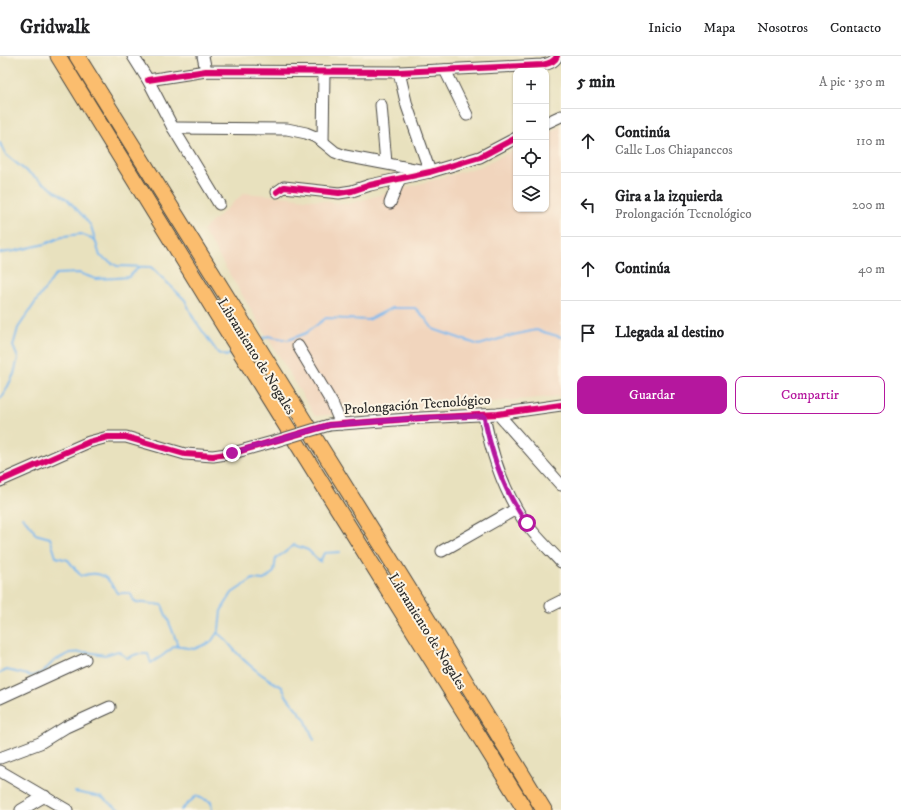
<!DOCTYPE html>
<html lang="es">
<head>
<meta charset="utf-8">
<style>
	body { margin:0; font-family:"IM FELL DW Pica",serif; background:#f2f2f2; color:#202124 }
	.controls { position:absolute; right:12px; top:12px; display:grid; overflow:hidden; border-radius:8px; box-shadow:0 1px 3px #0004 }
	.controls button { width:36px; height:36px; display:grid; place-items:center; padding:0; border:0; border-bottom:1px solid #e0e0e0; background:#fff; color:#202124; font:20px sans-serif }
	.stop { position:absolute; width:12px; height:12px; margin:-9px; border:3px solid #b5179e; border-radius:50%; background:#fff }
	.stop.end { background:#b5179e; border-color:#fff; box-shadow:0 1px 4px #0008 }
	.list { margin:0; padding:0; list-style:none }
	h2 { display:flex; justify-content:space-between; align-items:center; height:52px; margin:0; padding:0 16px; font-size:17px }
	h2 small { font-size:13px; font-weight:400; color:#757577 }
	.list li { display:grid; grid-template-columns:26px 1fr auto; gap:12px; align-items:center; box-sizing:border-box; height:64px; padding:0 16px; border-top:1px solid #e0e0e0 }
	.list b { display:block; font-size:15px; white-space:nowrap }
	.list p { margin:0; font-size:13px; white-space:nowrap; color:#757577 }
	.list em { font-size:13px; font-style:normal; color:#757577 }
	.actions { display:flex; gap:8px; padding:12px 16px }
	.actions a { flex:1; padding:9px 0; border:1px solid #b5179e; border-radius:8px; text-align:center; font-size:14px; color:#b5179e }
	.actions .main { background:#b5179e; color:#fff }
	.icon { flex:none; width:22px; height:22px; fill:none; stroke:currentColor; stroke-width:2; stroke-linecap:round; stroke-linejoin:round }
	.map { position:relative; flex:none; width:561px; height:754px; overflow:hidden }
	header { display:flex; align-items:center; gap:24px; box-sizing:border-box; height:56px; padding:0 20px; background:#fff; border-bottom:1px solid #e0e0e0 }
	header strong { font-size:19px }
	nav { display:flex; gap:22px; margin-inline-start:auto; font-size:14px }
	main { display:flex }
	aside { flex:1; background:#fff }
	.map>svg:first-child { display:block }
	.built { fill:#f1d5bd }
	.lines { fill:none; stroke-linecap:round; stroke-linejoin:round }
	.stream { stroke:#7bb8ee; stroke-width:2 }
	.minor-casing { stroke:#474641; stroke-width:13 }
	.highway-casing { stroke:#474641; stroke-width:17 }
	.minor { stroke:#fff; stroke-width:11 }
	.highway { stroke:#fbbd6e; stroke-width:15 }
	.minor-bridge-casing { stroke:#474641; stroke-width:13; stroke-linecap:butt }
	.minor-bridge { stroke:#fff; stroke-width:11 }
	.cycleway-casing { stroke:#fcf5e5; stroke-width:8 }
	.cycleway { stroke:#d6006c; stroke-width:6 }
	.route { stroke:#b5179e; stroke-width:5 }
	.labels { text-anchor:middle; stroke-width:4; stroke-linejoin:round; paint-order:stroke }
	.street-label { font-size:14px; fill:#2b2b2b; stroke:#fcf5e5 }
</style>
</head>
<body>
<header>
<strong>Gridwalk</strong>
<nav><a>Inicio</a><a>Mapa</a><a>Nosotros</a><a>Contacto</a></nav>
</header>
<main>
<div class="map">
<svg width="561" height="754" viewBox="0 0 561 754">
	<rect width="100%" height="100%" fill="#fcf5e5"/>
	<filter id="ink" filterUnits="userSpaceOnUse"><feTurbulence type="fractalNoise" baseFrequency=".025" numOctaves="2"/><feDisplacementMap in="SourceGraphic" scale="8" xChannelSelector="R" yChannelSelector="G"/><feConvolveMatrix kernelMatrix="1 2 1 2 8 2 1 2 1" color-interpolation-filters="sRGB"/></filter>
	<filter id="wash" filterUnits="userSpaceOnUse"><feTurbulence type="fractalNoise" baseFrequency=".012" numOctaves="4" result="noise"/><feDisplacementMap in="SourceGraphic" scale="16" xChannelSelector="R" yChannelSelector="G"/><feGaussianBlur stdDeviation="0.9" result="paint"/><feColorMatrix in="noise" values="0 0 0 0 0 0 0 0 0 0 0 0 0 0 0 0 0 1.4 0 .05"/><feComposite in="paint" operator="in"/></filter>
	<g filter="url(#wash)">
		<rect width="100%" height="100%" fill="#e8e1be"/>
		<polygon class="built" points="561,70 561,340 436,351 315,360 203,174 244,137 290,141 348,148 479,111 516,93 516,153 546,153 546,78"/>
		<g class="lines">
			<g class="stream">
				<polyline points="0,87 5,98 26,115 67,143 83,160 91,170 100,200 117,210 151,211 185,244 194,263 218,297 226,300 232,297"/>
				<polyline points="0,197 15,195 45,188 64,180 81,178 95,184"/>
				<polyline points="262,283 268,280 288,284 306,277 326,262 368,264 392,252 415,252 425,262 433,273 479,289 513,279 536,274 561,281"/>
				<polyline points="0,343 4,338 14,318 18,302 13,290 18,272 37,244 56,218 79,217 96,223 116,222 129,221 139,211"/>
				<path d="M22 461 32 471 35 478 50 482 56 501 68 504 81 520C100 514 108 520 117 537H130L135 546 162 549C167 563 174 576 178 591"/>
				<path d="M217 577C227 583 229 589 237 597 250 611 265 622 282 631L287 641 305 663 314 684"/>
				<polyline points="0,617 7,614 32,620 43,616 54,605 70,597 87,596 105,599 118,595 127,602 137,598 148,598 151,607 162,600 175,590 194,593 211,586 219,574 221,555 232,537 253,523 264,524 274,516 276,502 284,497 294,489 308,494 320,506 324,497 340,496"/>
				<polyline points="75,736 101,741 120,754"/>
				<polyline points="181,754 196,740 211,746 212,754"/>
			</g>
		</g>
	</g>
	<g filter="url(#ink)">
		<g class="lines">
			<defs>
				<g id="minor">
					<polyline points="133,0 148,24 173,72 219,148"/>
					<polyline points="203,0 206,15"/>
					<polyline points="445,14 467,59"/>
					<polyline points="399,16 407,50 430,116"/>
					<path d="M148 24 206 15 399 16 542 9C548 8 555 6 557 0"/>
					<polyline points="381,49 386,107"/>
					<polyline points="546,67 561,60"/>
					<polyline points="173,72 287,73 306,77 318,82 335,96 345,100 430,116"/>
					<polyline points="323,86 324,16"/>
					<polyline points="277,136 284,131 339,137 352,135 370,129 430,116 480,101 516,82"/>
					<polyline points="390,147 400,122"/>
					<polyline points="298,290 332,347 341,368"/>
					<polyline points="498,358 561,429"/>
					<path d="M484 360C490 391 500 424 516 452 527 472 545 489 561 506"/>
					<polyline points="329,369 421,362 498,358 561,349"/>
					<polyline points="0,425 89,386 108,381 126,381 185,398 213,400 233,397 276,385"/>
					<polyline points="442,495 516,453"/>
					<polyline points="551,550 561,545"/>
					<polyline points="0,642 85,603"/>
					<polyline points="0,702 40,687 66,671 110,651"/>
					<polyline points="0,715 67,754"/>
					<polyline points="21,754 45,740"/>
				</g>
				<g id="highway">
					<polyline points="58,0 216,257 525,754"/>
					<polyline points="77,0 417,546 544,754"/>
				</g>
			</defs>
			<use href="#minor" class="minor-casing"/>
			<use href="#highway" class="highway-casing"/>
			<use href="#minor" class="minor"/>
			<use href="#highway" class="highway"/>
			<defs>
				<polyline id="minor-bridge" points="276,385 329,369"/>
			</defs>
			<use href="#minor-bridge" class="minor-bridge-casing"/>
			<use href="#minor-bridge" class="minor-bridge"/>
			<defs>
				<g id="cycleway">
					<path d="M148 24 206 15 399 16 542 9C548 8 555 6 557 0"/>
					<polyline points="277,136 284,131 339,137 352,135 370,129 430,116 480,101 516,82"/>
					<polyline points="0,425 89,386 108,381 126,381 185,398 213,400 233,397 329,369 421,362 498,358 561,349"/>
				</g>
			</defs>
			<use href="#cycleway" class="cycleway-casing"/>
			<use href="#cycleway" class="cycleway"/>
		</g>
	</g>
	<g class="lines" filter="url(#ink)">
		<path class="route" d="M232 397 329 369 421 362 484 360C491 397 504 436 527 467"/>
	</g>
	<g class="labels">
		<g class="street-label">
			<text transform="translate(257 300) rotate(58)" y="5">Libramiento de Nogales</text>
			<text transform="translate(417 348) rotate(-4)" y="5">Prolongación Tecnológico</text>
			<text transform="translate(428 575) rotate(58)" y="5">Libramiento de Nogales</text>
		</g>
	</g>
</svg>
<div class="controls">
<button>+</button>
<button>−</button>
<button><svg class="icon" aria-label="locate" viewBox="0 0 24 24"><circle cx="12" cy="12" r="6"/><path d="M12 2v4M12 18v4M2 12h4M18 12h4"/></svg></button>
<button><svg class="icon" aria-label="layers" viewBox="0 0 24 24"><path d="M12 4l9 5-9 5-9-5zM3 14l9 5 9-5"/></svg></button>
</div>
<div class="stop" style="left:527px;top:467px"></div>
<div class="stop end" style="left:232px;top:397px"></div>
</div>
<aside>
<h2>5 min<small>A pie · 350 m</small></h2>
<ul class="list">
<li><svg class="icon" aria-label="ahead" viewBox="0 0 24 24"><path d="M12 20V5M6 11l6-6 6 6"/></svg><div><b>Continúa</b><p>Calle Los Chiapanecos</p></div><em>110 m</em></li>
<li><svg class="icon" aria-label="left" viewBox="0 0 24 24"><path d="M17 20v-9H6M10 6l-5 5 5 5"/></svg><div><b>Gira a la izquierda</b><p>Prolongación Tecnológico</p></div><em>200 m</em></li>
<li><svg class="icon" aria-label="ahead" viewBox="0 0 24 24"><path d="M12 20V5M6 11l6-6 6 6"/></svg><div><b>Continúa</b></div><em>40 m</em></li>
<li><svg class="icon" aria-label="arrive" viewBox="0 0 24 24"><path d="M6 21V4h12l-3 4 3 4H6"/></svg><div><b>Llegada al destino</b></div></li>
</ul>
<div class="actions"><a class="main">Guardar</a><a>Compartir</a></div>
</aside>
</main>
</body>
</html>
